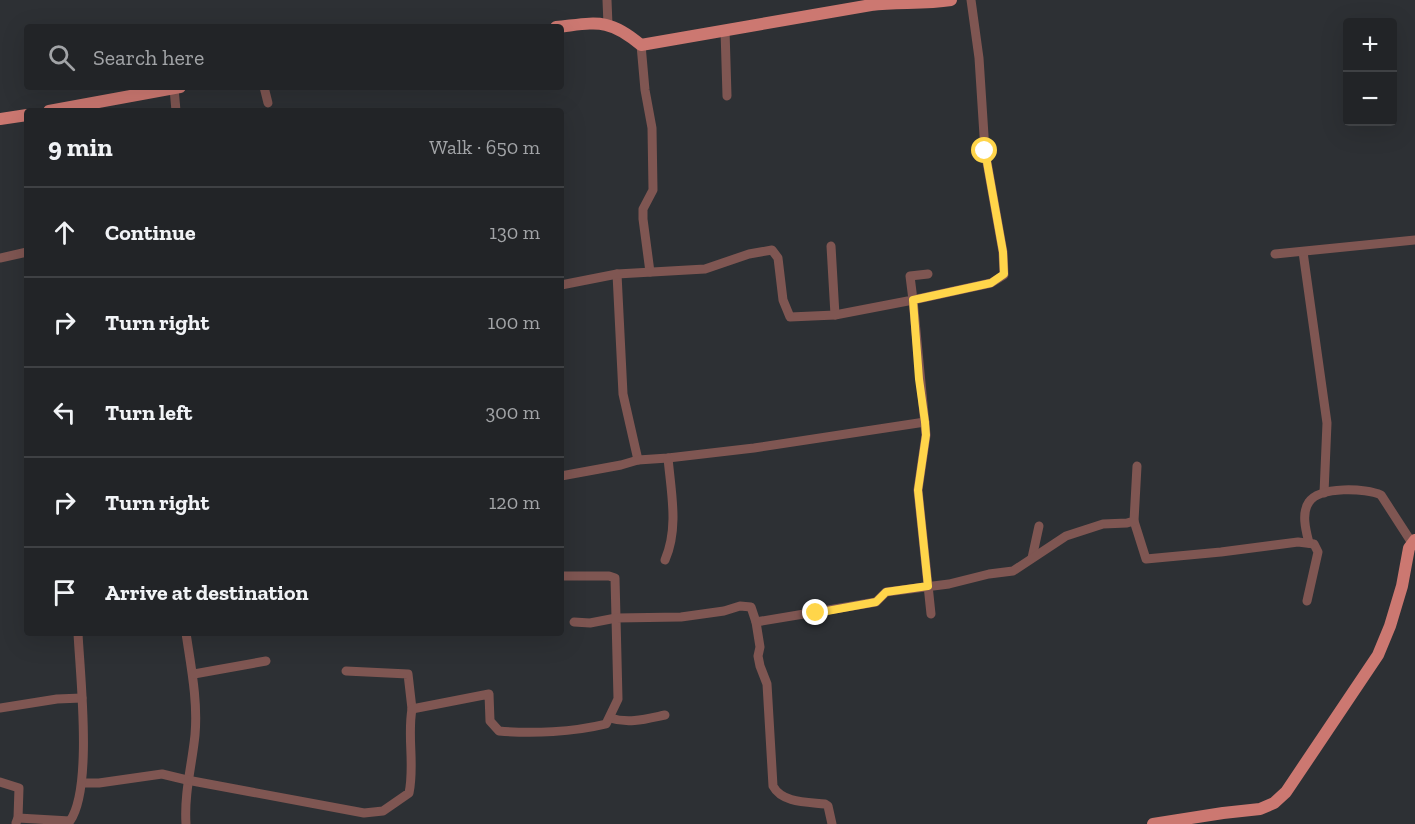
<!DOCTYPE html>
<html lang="en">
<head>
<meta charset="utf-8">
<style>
	body { margin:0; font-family:"Zilla Slab",serif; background:#2e3033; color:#f1f3f6 }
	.controls { position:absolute; right:18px; top:18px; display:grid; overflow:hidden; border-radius:6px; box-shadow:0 6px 24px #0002 }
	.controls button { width:54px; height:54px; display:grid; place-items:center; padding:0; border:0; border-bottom:2px solid #3f4144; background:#222427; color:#f1f3f6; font:30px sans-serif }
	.stop { position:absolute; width:18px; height:18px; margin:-14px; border:4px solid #ffd54a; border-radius:50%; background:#fff }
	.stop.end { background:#ffd54a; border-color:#fff; box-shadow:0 2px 6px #0008 }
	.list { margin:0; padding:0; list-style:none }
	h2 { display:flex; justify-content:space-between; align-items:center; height:78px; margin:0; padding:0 24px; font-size:26px }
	h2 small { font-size:20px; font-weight:400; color:#a2a4a7 }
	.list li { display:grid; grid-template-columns:39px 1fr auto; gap:18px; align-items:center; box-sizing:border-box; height:90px; padding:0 24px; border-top:2px solid #3f4144 }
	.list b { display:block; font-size:22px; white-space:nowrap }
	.list em { font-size:20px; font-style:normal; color:#a2a4a7 }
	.icon { flex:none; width:33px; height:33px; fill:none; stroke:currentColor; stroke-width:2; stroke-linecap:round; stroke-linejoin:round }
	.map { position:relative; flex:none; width:1415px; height:824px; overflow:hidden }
	.search { position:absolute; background:#222427; box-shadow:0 6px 24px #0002; left:24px; top:24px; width:540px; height:66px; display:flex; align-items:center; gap:15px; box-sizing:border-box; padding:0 21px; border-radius:6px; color:#a2a4a7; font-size:22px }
	.panel { position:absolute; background:#222427; box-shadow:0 6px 24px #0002; left:24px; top:108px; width:540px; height:528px; border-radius:6px }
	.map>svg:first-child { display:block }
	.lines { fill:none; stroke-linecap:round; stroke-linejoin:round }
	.minor { stroke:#7f5652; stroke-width:9 }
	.major { stroke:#cc7871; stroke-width:12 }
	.route { stroke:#ffd54a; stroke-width:8 }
</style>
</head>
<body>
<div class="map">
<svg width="1415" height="824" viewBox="0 0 1415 824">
	<rect width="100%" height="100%" fill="#2d3034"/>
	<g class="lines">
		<g class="minor">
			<polyline points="607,0 608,25"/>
			<polyline points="725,30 727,96"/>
			<polyline points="641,45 645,90 652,128 653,190 643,209 643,219 650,272"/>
			<polyline points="264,87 268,103"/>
			<polyline points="174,88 176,111"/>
			<polyline points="831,246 835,315"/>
			<polyline points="1303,252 1327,423 1324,493"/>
			<polyline points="1275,254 1415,240"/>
			<polyline points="0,258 27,252"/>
			<polyline points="617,274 623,394 638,460"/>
			<polyline points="561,285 617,274 705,269 749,254 772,250 778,258 783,300 790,317 835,315 913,300 910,276 928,274"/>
			<polyline points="561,476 621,465 638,460 668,458 754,448 925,422"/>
			<polyline points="1134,521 1146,559 1221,552 1298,542 1314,544 1318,552 1307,601"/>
			<path d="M1309 543C1306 531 1301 513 1309 502 1320 486 1366 488 1381 495L1412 543"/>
			<polyline points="1032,558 1039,526"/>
			<path d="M665 560C679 528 671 492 668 458"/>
			<polyline points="561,576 609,576 615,578 616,618 590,623 574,622"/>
			<polyline points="931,614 918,490 926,435 913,300 991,283 1004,275 1003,252 985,151 979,58 971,0"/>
			<polyline points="756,622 876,602 886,592 949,584 989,574 1013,571 1066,536 1103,524 1127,523 1134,521 1137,466"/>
			<path d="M186 633C191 667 198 701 195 735 192 765 184 793 186 824"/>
			<polyline points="346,671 408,674 412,709"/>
			<polyline points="194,674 266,661"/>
			<polyline points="0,708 57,699 82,698"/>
			<path d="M610 718C629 724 646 719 665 715"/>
			<polyline points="0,782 19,788 18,818 16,823"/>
			<path d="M82 783H99L162 774 187 780 364 813 383 811 409 793C415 765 407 737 412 709L489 694 490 721 499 731C533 734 573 732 606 724L618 699 616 618 681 617 724 611 740 606 751 607 756 622 760 647 758 656 760 666 767 684 773 786C782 803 807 802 825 804L828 806 832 824"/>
			<path d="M18 818 70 821C93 788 80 675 78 633"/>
		</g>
		<g class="major">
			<path d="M556 27C596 23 608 17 641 45L871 5C898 2 924 4 951 0"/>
			<polyline points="49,111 180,87"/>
			<polyline points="0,119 27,115"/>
			<polyline points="1153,824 1223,813 1260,809 1274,803 1286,792 1378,655 1390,626 1402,586 1409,548 1415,540"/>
		</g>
	</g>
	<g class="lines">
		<polyline class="route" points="816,613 876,602 886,592 928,586 918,490 926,435 925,422 919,379 913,300 991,283 1004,274 1003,252 985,151"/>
	</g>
</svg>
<div class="controls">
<button>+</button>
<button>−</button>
</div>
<div class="stop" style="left:985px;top:151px"></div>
<div class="stop end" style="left:816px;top:613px"></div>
<div class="search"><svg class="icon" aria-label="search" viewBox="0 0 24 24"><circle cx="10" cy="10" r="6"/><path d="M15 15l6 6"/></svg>Search here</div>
<section class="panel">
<h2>9 min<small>Walk · 650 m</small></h2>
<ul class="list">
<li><svg class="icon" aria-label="ahead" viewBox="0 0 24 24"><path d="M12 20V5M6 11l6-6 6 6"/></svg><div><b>Continue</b></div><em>130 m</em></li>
<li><svg class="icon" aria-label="right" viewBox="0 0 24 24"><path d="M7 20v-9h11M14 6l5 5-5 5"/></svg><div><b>Turn right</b></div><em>100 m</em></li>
<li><svg class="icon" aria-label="left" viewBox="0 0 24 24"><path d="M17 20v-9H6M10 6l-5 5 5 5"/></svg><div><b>Turn left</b></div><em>300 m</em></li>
<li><svg class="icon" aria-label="right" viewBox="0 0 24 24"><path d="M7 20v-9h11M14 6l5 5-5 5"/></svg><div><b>Turn right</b></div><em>120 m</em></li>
<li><svg class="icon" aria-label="arrive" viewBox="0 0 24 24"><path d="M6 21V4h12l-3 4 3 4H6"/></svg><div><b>Arrive at destination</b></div></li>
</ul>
</section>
</div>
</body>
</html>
